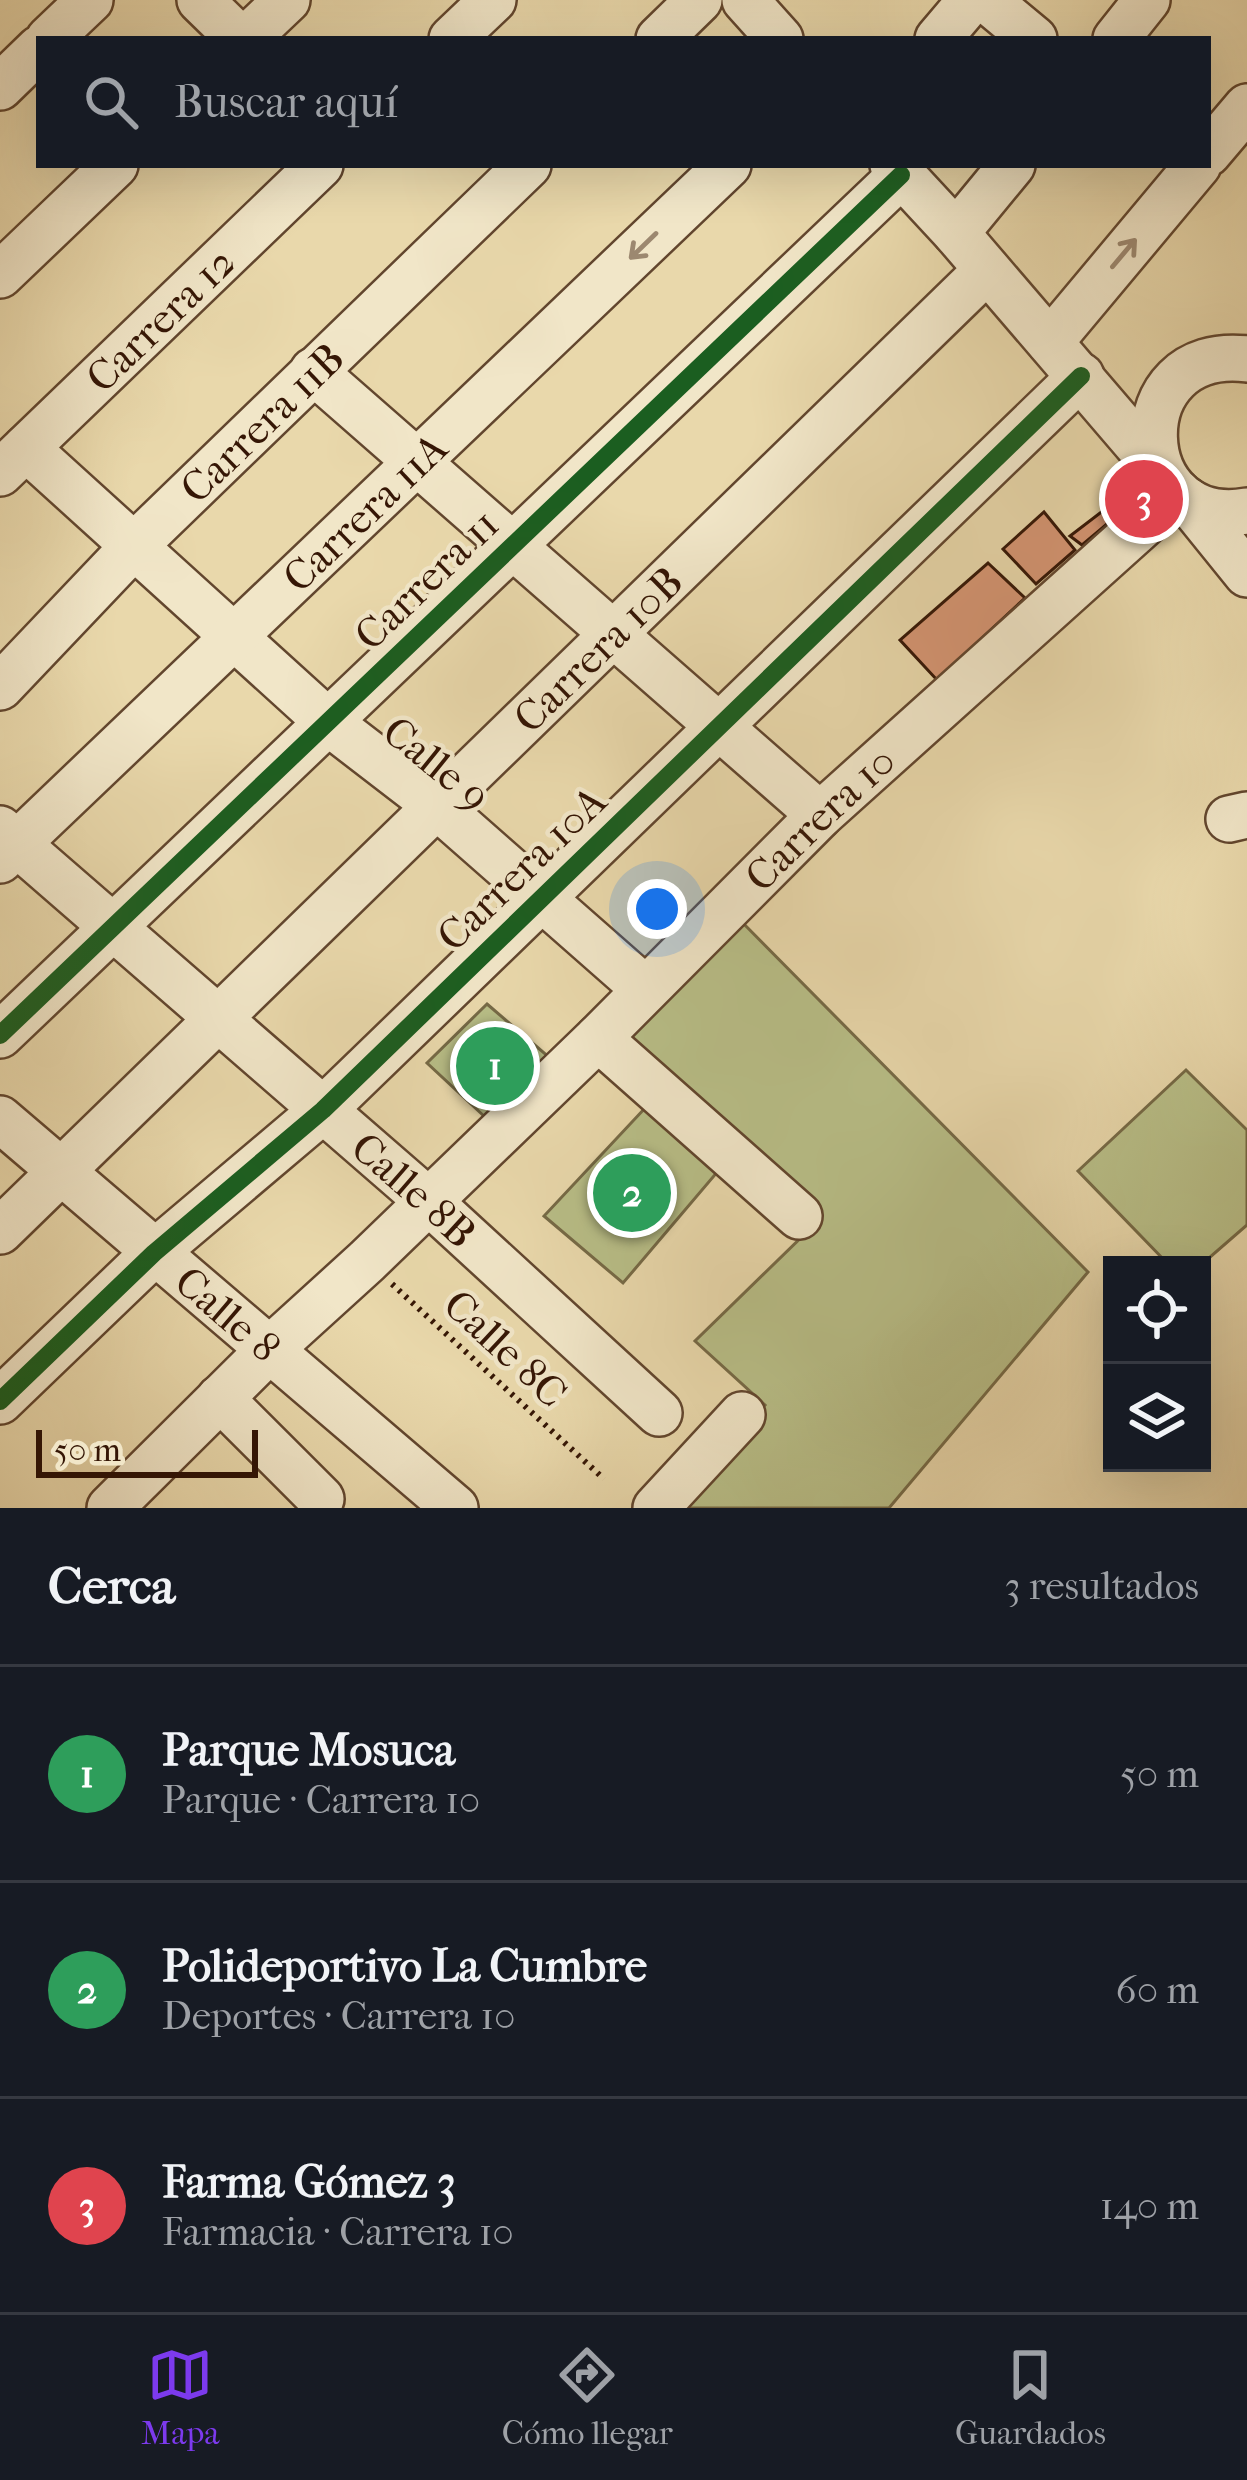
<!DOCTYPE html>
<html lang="es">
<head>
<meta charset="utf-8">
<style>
	body { margin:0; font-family:"IM FELL French Canon",serif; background:#20242c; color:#f1f3f6 }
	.controls { position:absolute; right:36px; bottom:36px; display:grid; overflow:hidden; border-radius:0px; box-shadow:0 12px 48px #0002 }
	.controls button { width:108px; height:108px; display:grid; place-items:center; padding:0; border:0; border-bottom:3px solid #363941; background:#171b24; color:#f1f3f6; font:60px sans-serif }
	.scale { position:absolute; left:36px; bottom:30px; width:222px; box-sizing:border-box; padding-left:12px; border:6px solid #351605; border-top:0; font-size:33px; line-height:42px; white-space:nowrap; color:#351605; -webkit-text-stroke:9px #f1e6c8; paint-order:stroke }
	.you { position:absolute; left:657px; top:909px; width:42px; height:42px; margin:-30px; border:9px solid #fff; border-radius:50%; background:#1a73e8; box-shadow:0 0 0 18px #1a73e833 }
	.badge { display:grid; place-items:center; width:78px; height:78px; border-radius:50%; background:#7c3aed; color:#fff; font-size:39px; font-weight:700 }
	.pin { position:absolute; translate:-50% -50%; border:6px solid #fff; box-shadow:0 3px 12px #0006 }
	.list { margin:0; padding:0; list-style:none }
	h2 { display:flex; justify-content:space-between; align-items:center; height:156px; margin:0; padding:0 48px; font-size:51px }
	h2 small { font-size:39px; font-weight:400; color:#9ea1a6 }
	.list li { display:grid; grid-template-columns:78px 1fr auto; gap:36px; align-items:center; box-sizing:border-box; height:216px; padding:0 48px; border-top:3px solid #363941 }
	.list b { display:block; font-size:45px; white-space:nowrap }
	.list p { margin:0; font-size:39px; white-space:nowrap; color:#9ea1a6 }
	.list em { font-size:39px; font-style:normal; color:#9ea1a6 }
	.icon { flex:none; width:66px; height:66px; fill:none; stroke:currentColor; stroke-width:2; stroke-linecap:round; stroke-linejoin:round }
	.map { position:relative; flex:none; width:1247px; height:1508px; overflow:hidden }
	.search { position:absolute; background:#171b24; box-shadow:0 12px 48px #0002; left:36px; right:36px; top:36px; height:132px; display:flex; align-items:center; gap:30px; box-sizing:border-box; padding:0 42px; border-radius:0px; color:#9ea1a6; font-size:45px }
	.sheet { height:804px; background:#171b24 }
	nav { display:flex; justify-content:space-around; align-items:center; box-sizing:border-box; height:168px; border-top:3px solid #363941; background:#171b24; font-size:33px; color:#9ea1a6 }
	nav a { display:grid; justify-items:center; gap:6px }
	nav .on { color:#7c3aed }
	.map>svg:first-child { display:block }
	.green { fill:#b8be87; stroke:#766a46; stroke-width:3 }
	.building { fill:#d59573; stroke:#351605; stroke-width:3 }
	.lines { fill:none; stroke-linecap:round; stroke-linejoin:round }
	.minor-casing { stroke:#62462e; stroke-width:50 }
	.path { stroke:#351605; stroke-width:6; stroke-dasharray:3 6; stroke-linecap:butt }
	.minor { stroke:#f1e6c8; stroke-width:45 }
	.cycleway-casing { stroke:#f1e6c8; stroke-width:26 }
	.cycleway { stroke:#1b5e20; stroke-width:18 }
	.oneway { stroke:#9c8870 }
	.labels { text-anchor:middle; stroke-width:9; stroke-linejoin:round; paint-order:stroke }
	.street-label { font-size:42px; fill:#351605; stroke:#f1e6c8 }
</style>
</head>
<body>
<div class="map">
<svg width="1247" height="1508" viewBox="0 0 1247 1508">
	<rect width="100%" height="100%" fill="#e9d8ab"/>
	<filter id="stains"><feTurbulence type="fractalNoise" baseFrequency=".00167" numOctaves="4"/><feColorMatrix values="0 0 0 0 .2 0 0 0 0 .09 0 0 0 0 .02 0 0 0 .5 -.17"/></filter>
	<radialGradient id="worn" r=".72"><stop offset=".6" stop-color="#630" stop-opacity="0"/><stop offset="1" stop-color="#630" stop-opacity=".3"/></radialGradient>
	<g class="green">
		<polygon points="736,916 1088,1272 889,1508 669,1508 765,1405 695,1341 817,1222 609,1045"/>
		<polygon points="487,1004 564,1070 500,1131 427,1063"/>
		<polygon points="1186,1070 1247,1130 1247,1225 1201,1265 1169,1265 1078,1171"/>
		<polygon points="646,1107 719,1170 623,1283 544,1216"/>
	</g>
	<g class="building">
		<polygon points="1104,510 1113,519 1082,545 1070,536"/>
		<polygon points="1044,512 1075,550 1036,584 1003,549"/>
		<polygon points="988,563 1025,598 937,680 900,640"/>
		<polygon points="487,1038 525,1072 501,1095 465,1062"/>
	</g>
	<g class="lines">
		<defs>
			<g id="minor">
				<polyline points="200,0 240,39"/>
				<polyline points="745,0 780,39"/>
				<polyline points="987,0 1034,39"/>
				<polyline points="49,39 90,0"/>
				<polyline points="246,39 287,0"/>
				<polyline points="452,39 493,0"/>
				<polyline points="659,39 699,0"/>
				<polyline points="938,39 971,0"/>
				<polyline points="1116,39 1147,0"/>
				<polyline points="0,87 39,49"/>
				<polyline points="1208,153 1247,107"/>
				<polyline points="893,165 956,233 1161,472"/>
				<polyline points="956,233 1012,165"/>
				<polyline points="0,275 115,165"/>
				<polyline points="1050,342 1198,165"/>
				<path d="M1247 359C1119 344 1128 532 1247 511"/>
				<polyline points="313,371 820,815"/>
				<polyline points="26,448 328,722 437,806 645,989"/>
				<path id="s1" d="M0 473 320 165"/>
				<polyline points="1188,501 1247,574"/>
				<path id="s2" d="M0 687 134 546 528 165"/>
				<polyline points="1229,819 1247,815"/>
				<path id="s3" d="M0 829 427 1200 659 1413"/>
				<path id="s4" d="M0 860 728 165"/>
				<polyline points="0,1035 901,175"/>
				<polyline points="598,1038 799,1216"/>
				<path id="s5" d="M0 1119 455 1508"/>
				<path id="s6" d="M0 1231 987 270"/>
				<polyline points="220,1398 321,1499"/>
				<polyline points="0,1401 154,1253 323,1110 1081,376"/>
				<path id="s7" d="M110 1508 268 1351 367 1261 598 1038 820 815 1178 493"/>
				<polyline points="656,1508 742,1415"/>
			</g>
		</defs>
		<use href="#minor" class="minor-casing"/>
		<polyline class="path" points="392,1284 604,1479"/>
		<use href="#minor" class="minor"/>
		<defs>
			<g id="cycleway">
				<polyline points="0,1035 901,175"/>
				<polyline points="0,1401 154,1253 323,1110 1081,376"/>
			</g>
		</defs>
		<use href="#cycleway" class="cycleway-casing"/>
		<use href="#cycleway" class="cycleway"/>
	</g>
	<defs><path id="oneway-shaft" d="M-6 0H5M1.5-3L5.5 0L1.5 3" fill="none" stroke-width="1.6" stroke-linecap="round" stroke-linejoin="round" transform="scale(3)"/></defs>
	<g class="oneway">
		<use href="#oneway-shaft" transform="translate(643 246) rotate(136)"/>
		<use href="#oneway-shaft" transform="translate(1124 253) rotate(-50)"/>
	</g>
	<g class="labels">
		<g class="street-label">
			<text dy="15" stroke="none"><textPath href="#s1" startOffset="222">Carrera 12</textPath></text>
			<text dy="15" stroke="none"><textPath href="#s2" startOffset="372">Carrera 11B</textPath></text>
			<text dy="15" stroke="none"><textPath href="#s4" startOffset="504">Carrera 11A</textPath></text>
			<text transform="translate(426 579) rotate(-44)" y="15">Carrera 11</text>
			<text dy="15" stroke="none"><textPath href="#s6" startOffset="834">Carrera 10B</textPath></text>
			<text transform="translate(437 763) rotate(39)" y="15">Calle 9</text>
			<text dy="15" stroke="none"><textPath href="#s7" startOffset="990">Carrera 10</textPath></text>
			<text transform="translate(521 868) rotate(-44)" y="15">Carrera 10A</text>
			<text dy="15" stroke="none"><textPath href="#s3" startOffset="549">Calle 8B</textPath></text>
			<text dy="15" stroke="none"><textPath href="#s5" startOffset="300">Calle 8</textPath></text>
			<text transform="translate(506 1348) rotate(43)" y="15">Calle 8C</text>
		</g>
	</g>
	<rect width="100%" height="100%" filter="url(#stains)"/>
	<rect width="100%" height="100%" fill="url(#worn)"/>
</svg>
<div class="controls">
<button><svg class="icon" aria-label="locate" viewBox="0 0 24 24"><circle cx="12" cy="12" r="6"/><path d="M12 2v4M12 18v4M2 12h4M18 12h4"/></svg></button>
<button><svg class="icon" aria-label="layers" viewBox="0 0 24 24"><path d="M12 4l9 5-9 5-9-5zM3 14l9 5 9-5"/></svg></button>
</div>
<div class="scale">50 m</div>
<div class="you"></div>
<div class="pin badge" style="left:495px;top:1066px;background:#2e9e5b">1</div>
<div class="pin badge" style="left:632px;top:1193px;background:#2e9e5b">2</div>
<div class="pin badge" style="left:1144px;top:499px;background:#e0444e">3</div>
<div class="search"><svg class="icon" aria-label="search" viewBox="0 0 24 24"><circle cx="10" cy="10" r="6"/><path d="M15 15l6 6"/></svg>Buscar aquí</div>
</div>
<section class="sheet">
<h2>Cerca<small>3 resultados</small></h2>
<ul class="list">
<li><span class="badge" style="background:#2e9e5b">1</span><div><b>Parque Mosuca</b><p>Parque · Carrera 10</p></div><em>50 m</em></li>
<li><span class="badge" style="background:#2e9e5b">2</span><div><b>Polideportivo La Cumbre</b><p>Deportes · Carrera 10</p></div><em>60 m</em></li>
<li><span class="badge" style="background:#e0444e">3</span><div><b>Farma Gómez 3</b><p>Farmacia · Carrera 10</p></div><em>140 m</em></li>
</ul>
</section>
<nav>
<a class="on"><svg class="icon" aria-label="map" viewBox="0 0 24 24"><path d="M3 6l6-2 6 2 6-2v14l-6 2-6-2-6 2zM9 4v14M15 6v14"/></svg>Mapa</a>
<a><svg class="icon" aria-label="directions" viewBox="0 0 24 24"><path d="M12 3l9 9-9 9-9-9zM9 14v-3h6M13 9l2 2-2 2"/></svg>Cómo llegar</a>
<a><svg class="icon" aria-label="saved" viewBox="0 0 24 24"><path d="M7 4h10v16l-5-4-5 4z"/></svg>Guardados</a>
</nav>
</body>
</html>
